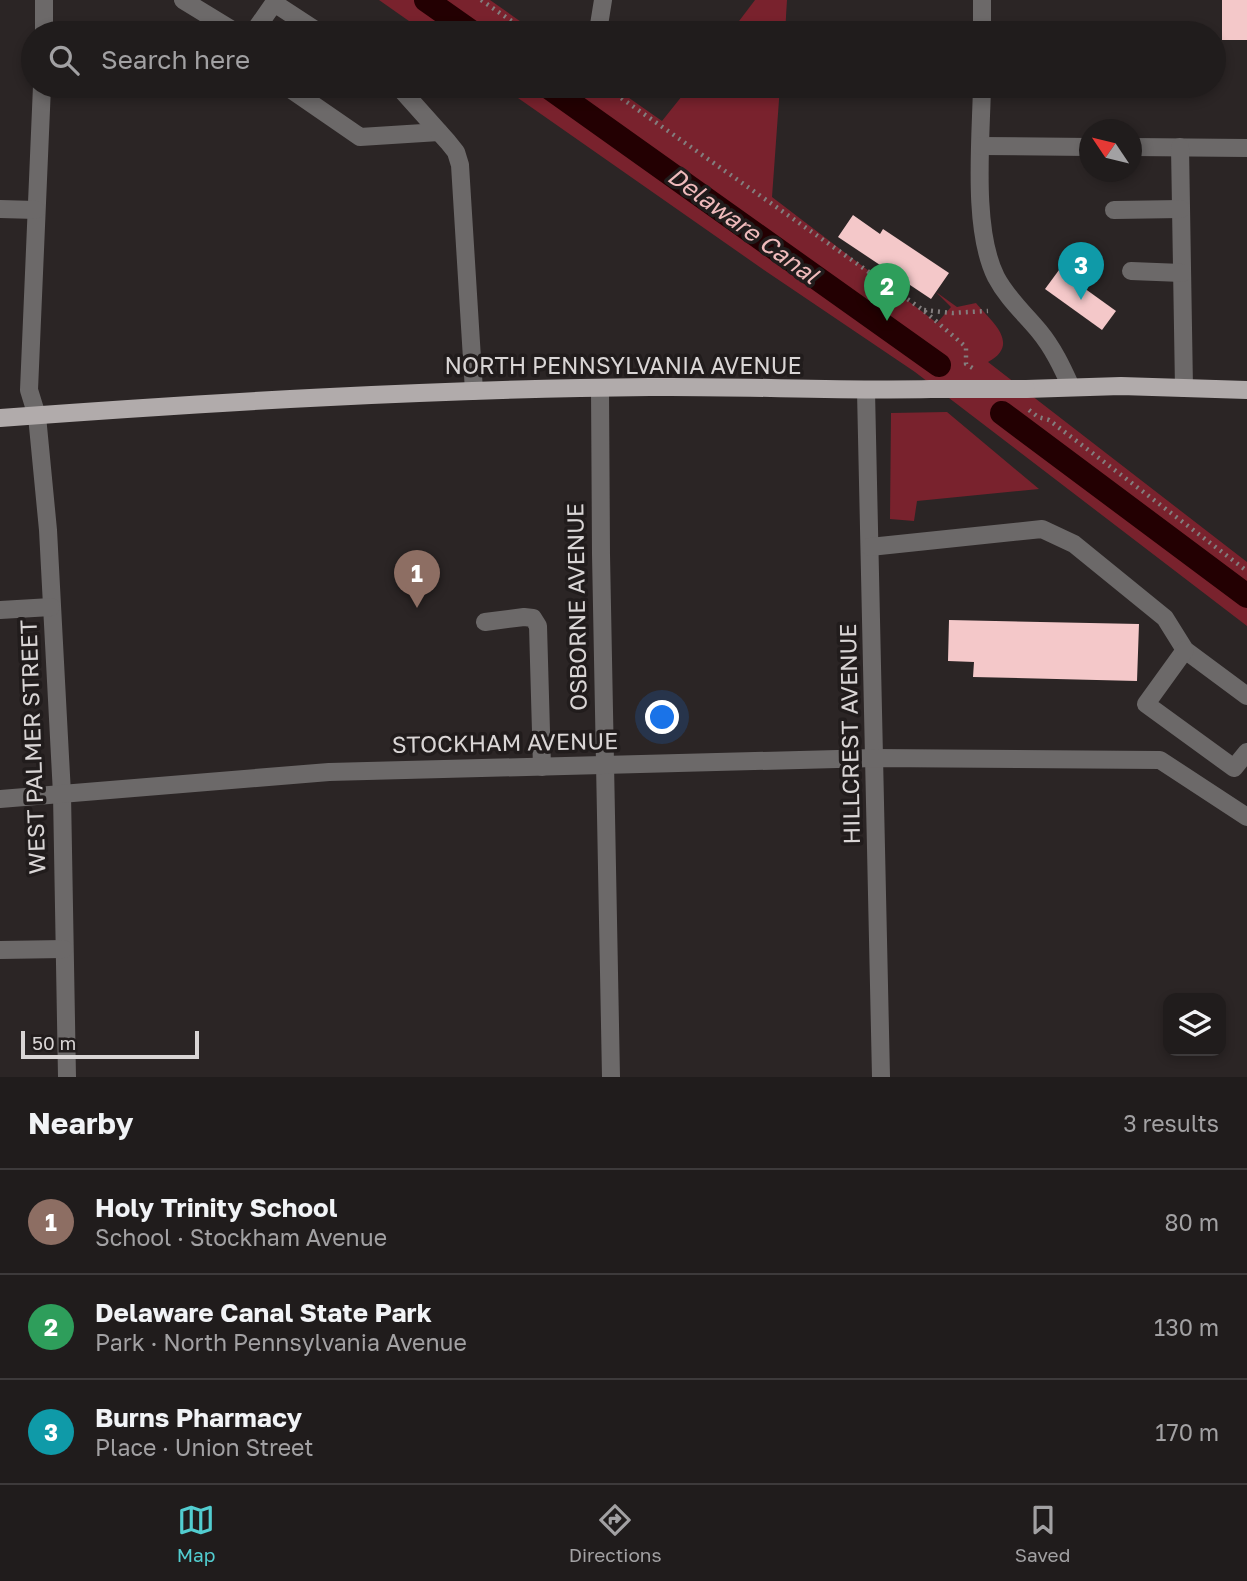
<!DOCTYPE html>
<html lang="en">
<head>
<meta charset="utf-8">
<style>
	body { margin:0; font-family:"Golos Text",sans-serif; background:#2d2929; color:#f1f3f6 }
	.controls { position:absolute; right:21px; bottom:21px; display:grid; overflow:hidden; border-radius:14px; box-shadow:0 4px 10px #0003 }
	.controls button { width:63px; height:63px; display:grid; place-items:center; padding:0; border:0; border-bottom:2px solid #3d3a3b; background:#201c1c; color:#f1f3f6; font:35px sans-serif }
	.compass { position:absolute; left:1079px; top:119px; width:63px; height:63px; border-radius:50%; background:#201c1c; box-shadow:0 4px 10px #0003; rotate:305deg }
	.scale { position:absolute; left:21px; bottom:18px; width:178px; box-sizing:border-box; padding-left:7px; border:4px solid #d9d5d5; border-top:0; font-size:19px; line-height:24px; white-space:nowrap; color:#d9d5d5; -webkit-text-stroke:5px #211c1c; paint-order:stroke }
	.you { position:absolute; left:663px; top:718px; width:24px; height:24px; margin:-18px; border:5px solid #fff; border-radius:50%; background:#1a73e8; box-shadow:0 0 0 10px #1a73e833 }
	.badge { display:grid; place-items:center; width:46px; height:46px; border-radius:50%; background:#52cdd0; color:#fff; font-size:23px; font-weight:700 }
	.pin { position:absolute; translate:-50% -58px; filter:drop-shadow(0 2px 4px #0008) }
	.pin::after { content:''; position:absolute; top:37px; width:24px; height:21px; background:inherit; clip-path:polygon(0 0,100% 0,50% 100%) }
	.list { margin:0; padding:0; list-style:none }
	h2 { display:flex; justify-content:space-between; align-items:center; height:91px; margin:0; padding:0 28px; font-size:30px }
	h2 small { font-size:23px; font-weight:400; color:#a2a1a3 }
	.list li { display:grid; grid-template-columns:46px 1fr auto; gap:21px; align-items:center; box-sizing:border-box; height:105px; padding:0 28px; border-top:2px solid #3d3a3b }
	.list b { display:block; font-size:26px; white-space:nowrap }
	.list p { margin:0; font-size:23px; white-space:nowrap; color:#a2a1a3 }
	.list em { font-size:23px; font-style:normal; color:#a2a1a3 }
	.icon { flex:none; width:38px; height:38px; fill:none; stroke:currentColor; stroke-width:2; stroke-linecap:round; stroke-linejoin:round }
	.map { position:relative; flex:none; width:1247px; height:1077px; overflow:hidden }
	.search { position:absolute; background:#201c1c; box-shadow:0 4px 10px #0003; left:21px; right:21px; top:21px; height:77px; display:flex; align-items:center; gap:18px; box-sizing:border-box; padding:0 24px; border-radius:38px; color:#a2a1a3; font-size:26px }
	.sheet { height:406px; background:#201c1c }
	nav { display:flex; justify-content:space-around; align-items:center; box-sizing:border-box; height:98px; border-top:2px solid #3d3a3b; background:#201c1c; font-size:19px; color:#a2a1a3 }
	nav a { display:grid; justify-items:center; gap:4px }
	nav .on { color:#52cdd0 }
	.map>svg:first-child { display:block }
	.green { fill:#79222d }
	.lines { fill:none; stroke-linecap:round; stroke-linejoin:round }
	.canal { stroke:#230002; stroke-width:24 }
	.building { fill:#f4c8c9 }
	.path { stroke:#837e7e; stroke-width:4.5; stroke-dasharray:2 5; stroke-linecap:butt }
	.minor { stroke:#6c6969; stroke-width:18 }
	.major { stroke:#b1abab; stroke-width:18 }
	.major-bridge { stroke:#b1abab; stroke-width:18 }
	.labels { text-anchor:middle; stroke-width:7; stroke-linejoin:round; paint-order:stroke }
	.street-label { font-size:23px; fill:#d9d5d5; stroke:#211c1c }
	.water-label { font-size:24px; font-style:italic; fill:#efbabb; stroke:#211c1c }
</style>
</head>
<body>
<div class="map">
<svg width="1247" height="1077" viewBox="0 0 1247 1077">
	<rect width="100%" height="100%" fill="#2b2525"/>
	<g class="green">
		<polygon points="379,0 490,0 537,33 426,33"/>
		<polygon points="755,0 787,0 785,33 730,33"/>
		<path d="M501 86H612L662 121 690 86H780L772 197 937 323 951 307 936 292 957 307 976 303C992 322 1021 344 988 362L1247 562V626L915 372 764 270Z"/>
		<polygon points="947,412 1039,489 917,501 914,521 890,519 891,413"/>
	</g>
	<g class="lines">
		<g class="canal">
			<polyline points="426,0 473,33"/>
			<polyline points="547,86 939,365"/>
			<polyline points="1002,413 1247,596"/>
		</g>
	</g>
	<g class="building">
		<rect x="1222" y="0" width="25" height="40"/>
		<polygon points="853,215 880,234 883,229 949,273 931,299 838,237"/>
		<polygon points="1059,270 1116,311 1102,330 1045,289"/>
		<polygon points="949,620 1139,624 1137,681 973,677 974,662 948,661"/>
	</g>
	<g class="lines">
		<g class="path">
			<polyline points="481,0 529,33"/>
			<polyline points="604,86 923,310 966,347 966,364 974,369"/>
			<polyline points="924,310 952,313 988,311"/>
			<polyline points="1029,410 1038,417 1049,420 1247,571"/>
		</g>
		<g class="minor">
			<polyline points="183,0 237,33"/>
			<polyline points="599,25 603,0"/>
			<polyline points="44,33 44,0"/>
			<polyline points="253,33 274,3 320,33"/>
			<polyline points="982,33 982,0"/>
			<polyline points="42,86 29,390 37,416 48,530 62,794 67,1077"/>
			<polyline points="286,86 360,137 439,132"/>
			<polyline points="398,86 448,142 456,152 460,165 474,391"/>
			<path d="M982 86C981 140 972 229 996 277 1007 298 1024 313 1039 331 1053 348 1062 367 1071 387"/>
			<polyline points="981,146 1090,147"/>
			<polyline points="1132,147 1247,148"/>
			<polyline points="1180,147 1184,388"/>
			<polyline points="0,209 36,210"/>
			<polyline points="1114,210 1181,209"/>
			<polyline points="1131,271 1182,273"/>
			<polyline points="600,388 601,554 611,1077"/>
			<polyline points="866,391 881,1077"/>
			<polyline points="870,547 1042,529 1074,544 1165,618 1185,650 1247,696"/>
			<polyline points="0,610 51,607"/>
			<polyline points="485,622 524,617 533,618 538,626 542,767"/>
			<polyline points="1185,650 1146,704 1234,768 1247,752"/>
			<polyline points="0,799 329,772 875,758 1160,760 1247,817"/>
			<polyline points="0,950 64,949"/>
		</g>
		<g class="major">
			<polyline points="1026,389 1121,386 1247,390"/>
			<path d="M0 418C217 402 433 389 650 387 744 386 837 391 931 389"/>
		</g>
		<polyline class="major-bridge" points="931,389 1026,389"/>
	</g>
	<g class="labels">
		<g class="street-label">
			<text x="623" y="374">NORTH PENNSYLVANIA AVENUE</text>
			<text transform="translate(577 607) rotate(-91)" y="8">OSBORNE AVENUE</text>
			<text transform="translate(850 734) rotate(-91)" y="8">HILLCREST AVENUE</text>
			<text transform="translate(505 743) rotate(-1)" y="8">STOCKHAM AVENUE</text>
			<text transform="translate(33 747) rotate(-92)" y="8">WEST PALMER STREET</text>
		</g>
		<g class="water-label">
			<text transform="translate(743 226) rotate(36)" y="8">Delaware Canal</text>
		</g>
	</g>
</svg>
<div class="controls">
<button><svg class="icon" aria-label="layers" viewBox="0 0 24 24"><path d="M12 4l9 5-9 5-9-5zM3 14l9 5 9-5"/></svg></button>
</div>
<svg class="compass" viewBox="-18 -18 36 36"><path d="M0-13l5 13h-10z" fill="#e53935"/><path d="M0 13l5-13h-10z" fill="#a2a1a3"/></svg>
<div class="scale">50 m</div>
<div class="you"></div>
<div class="pin badge" style="left:417px;top:608px;background:#8d6e63">1</div>
<div class="pin badge" style="left:887px;top:321px;background:#2e9e5b">2</div>
<div class="pin badge" style="left:1081px;top:300px;background:#0f9aa8">3</div>
<div class="search"><svg class="icon" aria-label="search" viewBox="0 0 24 24"><circle cx="10" cy="10" r="6"/><path d="M15 15l6 6"/></svg>Search here</div>
</div>
<section class="sheet">
<h2>Nearby<small>3 results</small></h2>
<ul class="list">
<li><span class="badge" style="background:#8d6e63">1</span><div><b>Holy Trinity School</b><p>School · Stockham Avenue</p></div><em>80 m</em></li>
<li><span class="badge" style="background:#2e9e5b">2</span><div><b>Delaware Canal State Park</b><p>Park · North Pennsylvania Avenue</p></div><em>130 m</em></li>
<li><span class="badge" style="background:#0f9aa8">3</span><div><b>Burns Pharmacy</b><p>Place · Union Street</p></div><em>170 m</em></li>
</ul>
</section>
<nav>
<a class="on"><svg class="icon" aria-label="map" viewBox="0 0 24 24"><path d="M3 6l6-2 6 2 6-2v14l-6 2-6-2-6 2zM9 4v14M15 6v14"/></svg>Map</a>
<a><svg class="icon" aria-label="directions" viewBox="0 0 24 24"><path d="M12 3l9 9-9 9-9-9zM9 14v-3h6M13 9l2 2-2 2"/></svg>Directions</a>
<a><svg class="icon" aria-label="saved" viewBox="0 0 24 24"><path d="M7 4h10v16l-5-4-5 4z"/></svg>Saved</a>
</nav>
</body>
</html>
